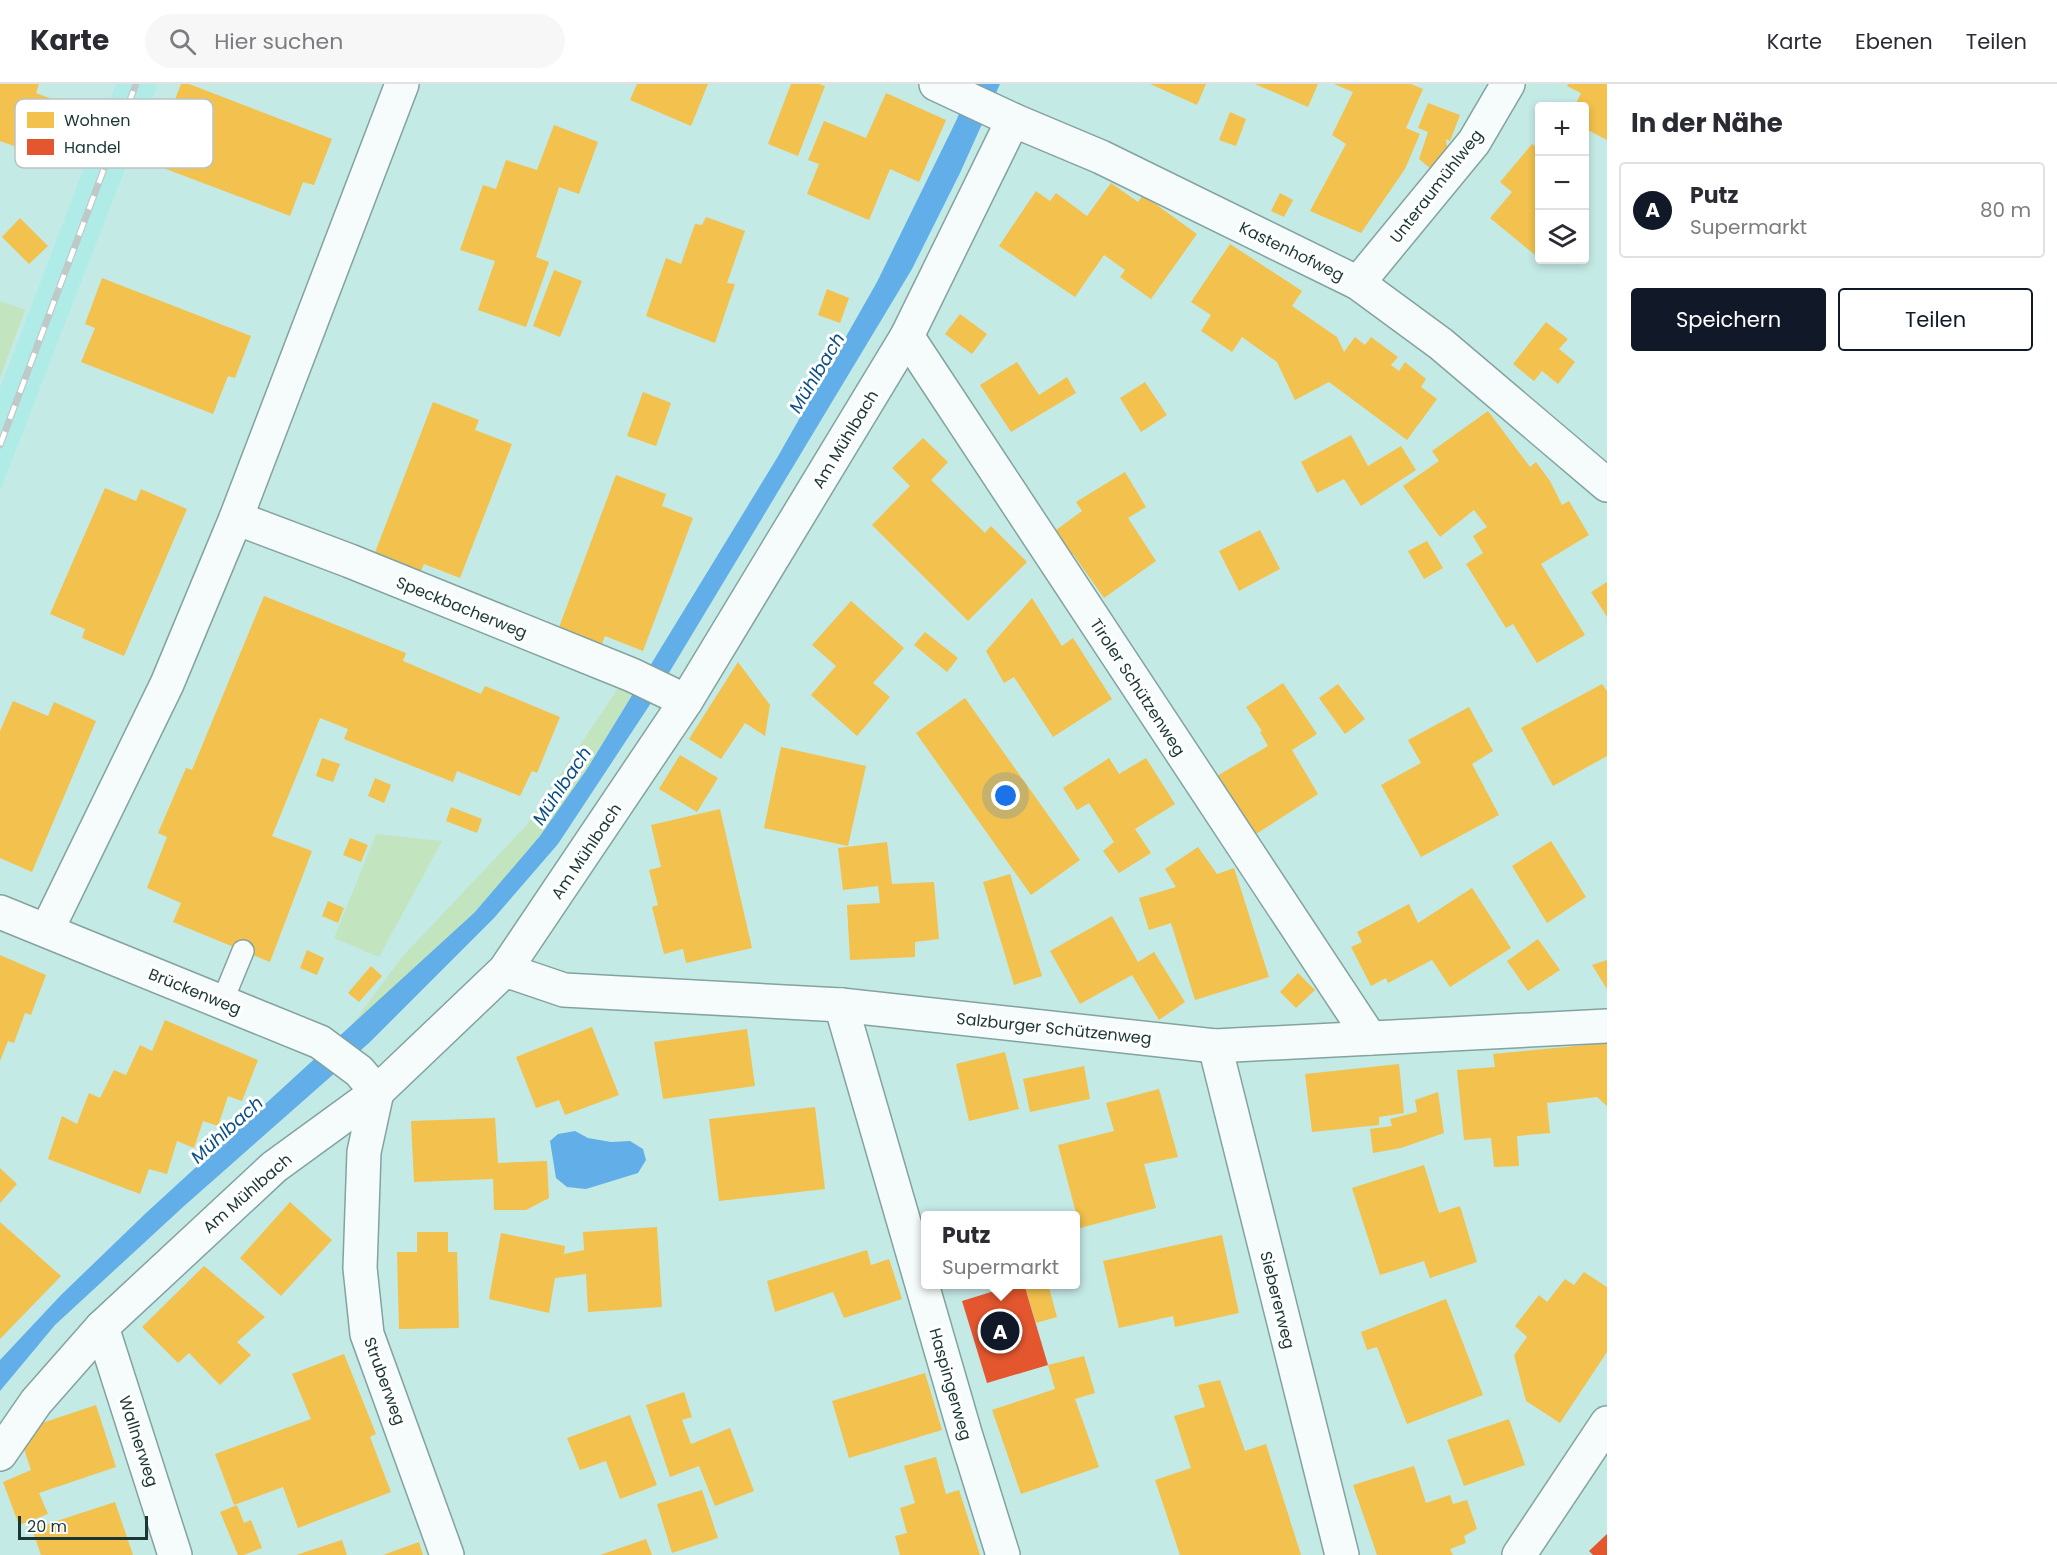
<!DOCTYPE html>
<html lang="de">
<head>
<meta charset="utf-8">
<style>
	body { margin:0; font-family:Poppins,sans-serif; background:#f7f7f7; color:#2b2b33 }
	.controls { position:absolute; right:18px; top:18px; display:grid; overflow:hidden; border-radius:6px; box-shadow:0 3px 9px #0003 }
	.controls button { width:54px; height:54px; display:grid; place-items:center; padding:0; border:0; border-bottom:2px solid #e1e1e2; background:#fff; color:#2b2b33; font:30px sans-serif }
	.scale { position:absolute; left:18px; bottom:15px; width:130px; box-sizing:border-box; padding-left:6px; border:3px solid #1b3735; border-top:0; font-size:16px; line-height:21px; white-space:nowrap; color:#1b3735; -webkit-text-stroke:4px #fff; paint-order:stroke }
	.you { position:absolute; left:1006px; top:712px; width:21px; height:21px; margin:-15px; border:4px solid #fff; border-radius:50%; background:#1a73e8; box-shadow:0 0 0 9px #1a73e833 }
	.badge { display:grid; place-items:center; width:39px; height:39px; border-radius:50%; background:#111827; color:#fff; font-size:20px; font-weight:700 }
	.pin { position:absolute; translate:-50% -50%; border:3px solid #fff; box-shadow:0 2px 6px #0006 }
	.popup { position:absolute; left:921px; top:1127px; width:159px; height:78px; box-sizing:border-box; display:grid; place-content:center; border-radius:6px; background:#fff; filter:drop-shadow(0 2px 4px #0005); font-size:20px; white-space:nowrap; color:#7c7c81 }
	.popup b { font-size:22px; color:#2b2b33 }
	.popup::after { content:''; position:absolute; left:50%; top:100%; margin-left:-12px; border:12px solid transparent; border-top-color:#fff }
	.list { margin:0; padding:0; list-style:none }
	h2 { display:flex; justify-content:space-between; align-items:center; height:78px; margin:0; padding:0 24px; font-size:26px }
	h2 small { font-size:20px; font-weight:400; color:#7c7c81 }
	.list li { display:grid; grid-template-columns:39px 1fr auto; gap:18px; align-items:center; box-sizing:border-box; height:96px; margin:0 12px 12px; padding:0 12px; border:2px solid #e1e1e2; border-radius:6px }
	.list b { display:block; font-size:22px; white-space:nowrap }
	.list p { margin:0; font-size:20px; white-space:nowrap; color:#7c7c81 }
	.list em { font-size:20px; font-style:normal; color:#7c7c81 }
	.actions { display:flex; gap:12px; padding:18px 24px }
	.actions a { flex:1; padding:14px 0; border:2px solid #111827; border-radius:6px; text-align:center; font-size:21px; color:#111827 }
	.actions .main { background:#111827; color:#fff }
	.icon { flex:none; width:33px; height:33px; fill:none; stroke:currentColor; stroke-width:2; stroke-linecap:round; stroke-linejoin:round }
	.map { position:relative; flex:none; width:1607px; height:1471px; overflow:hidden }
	header { display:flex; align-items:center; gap:36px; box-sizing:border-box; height:84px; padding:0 30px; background:#fff; border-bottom:2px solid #e1e1e2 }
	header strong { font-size:28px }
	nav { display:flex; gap:33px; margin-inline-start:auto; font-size:21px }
	.search { width:420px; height:54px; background:#f7f7f7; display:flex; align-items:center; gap:15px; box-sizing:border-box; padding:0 21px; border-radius:33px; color:#7c7c81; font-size:22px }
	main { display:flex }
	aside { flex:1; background:#fff }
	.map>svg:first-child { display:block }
	.built { fill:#b0ece7 }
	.green { fill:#c2e4be }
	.water { fill:#61aee8 }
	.homes { fill:#f2c14e }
	.shops { fill:#e4572e }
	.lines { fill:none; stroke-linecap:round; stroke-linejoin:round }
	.lane-casing { stroke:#84a2a0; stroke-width:24 }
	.street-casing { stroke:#84a2a0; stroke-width:36 }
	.lane { stroke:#f6fcfb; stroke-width:21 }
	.street { stroke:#f6fcfb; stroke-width:33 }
	.rail-casing { stroke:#bfc9c8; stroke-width:7 }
	.rail { stroke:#fff; stroke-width:4.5; stroke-dasharray:14; stroke-linecap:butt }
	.labels { text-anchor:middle; stroke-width:6; stroke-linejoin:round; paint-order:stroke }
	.street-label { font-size:16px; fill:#1b3735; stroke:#fff }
	.water-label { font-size:18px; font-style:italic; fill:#0d5086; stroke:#fff }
	.key { fill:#fff; stroke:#bbc3c2; stroke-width:1.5 }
	.key-label { font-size:16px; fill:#1b3735 }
</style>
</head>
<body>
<header>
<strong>Karte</strong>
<div class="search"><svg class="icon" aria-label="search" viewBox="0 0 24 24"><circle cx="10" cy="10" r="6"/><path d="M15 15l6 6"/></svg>Hier suchen</div>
<nav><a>Karte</a><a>Ebenen</a><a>Teilen</a></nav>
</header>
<main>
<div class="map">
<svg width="1607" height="1471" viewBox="0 0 1607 1471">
	<rect width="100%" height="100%" fill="#c4eae6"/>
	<polygon class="built" points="116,0 158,0 0,407 0,304"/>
	<g class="green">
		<polygon points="0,217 25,226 0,294"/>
		<polygon points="621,600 633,609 587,685 540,753 475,828 351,942 402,873 525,743"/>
		<polygon points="376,750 442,757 379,873 334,854"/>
	</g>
	<g class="water">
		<polygon points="971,0 1000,0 960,89 912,185 649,622 558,760 494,834 370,958 183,1123 55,1241 0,1307 0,1276 61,1211 146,1129 475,828 540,752 587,685 777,374 877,198 956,37"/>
		<polygon points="575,1047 588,1054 611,1058 630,1057 643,1065 646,1076 638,1089 586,1105 567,1103 556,1094 550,1057 558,1050"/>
	</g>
	<g class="homes">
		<polygon points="0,0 39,0 36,9 70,22 51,80 23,71 25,66 0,57"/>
		<polygon points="181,0 189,0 332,55 314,101 303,98 290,132 158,82 172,47 164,44"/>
		<polygon points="637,0 708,0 691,42 630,16"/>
		<polygon points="791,0 819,0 825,2 798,72 768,60"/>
		<polygon points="1150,0 1206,0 1197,21"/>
		<polygon points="1255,0 1318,0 1308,23"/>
		<polygon points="1334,0 1411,0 1423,5 1406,44 1420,50 1405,85 1361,149 1310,127 1346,60 1332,51 1353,8"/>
		<polygon points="1568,0 1607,0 1607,56 1584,44 1584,22 1575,22 1581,9 1567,2"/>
		<polygon points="886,9 946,36 919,98 890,85 869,136 807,110 819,80 808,76 824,37 866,54"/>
		<polygon points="1428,19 1460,31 1450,57 1446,55 1447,63 1431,85 1419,75 1428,48 1418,44"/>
		<polygon points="1230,28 1246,35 1236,62 1219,56"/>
		<polygon points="554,41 598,58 579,110 559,103 536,173 549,178 526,243 478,226 495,177 460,166 483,101 496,105 506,76 537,86"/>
		<polygon points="1532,60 1540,66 1540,175 1490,134 1512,108 1500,98"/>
		<polygon points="1111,99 1138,118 1143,111 1197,150 1151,215 1120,193 1125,186 1104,171 1075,213 999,162 1036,107 1050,117 1056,109 1087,132"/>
		<polygon points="1280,109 1293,116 1284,133 1271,127"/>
		<polygon points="706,133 745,147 727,199 735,200 715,259 646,232 666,174 681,180 695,140 702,141"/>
		<polygon points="20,134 48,162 29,180 2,153"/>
		<polygon points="1230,160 1302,207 1292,222 1337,253 1344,268 1355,253 1365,261 1371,253 1398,273 1391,281 1399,287 1405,278 1426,295 1421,303 1437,315 1407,356 1329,298 1295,316 1277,278 1242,253 1232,268 1201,247 1211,231 1191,218"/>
		<polygon points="554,186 582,197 560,253 533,242"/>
		<polygon points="102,194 251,252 235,294 228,292 213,330 81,278 95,244 85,240"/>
		<polygon points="827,205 849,214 840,239 818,231"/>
		<polygon points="960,230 987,250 972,270 945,250"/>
		<polygon points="1546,238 1568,255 1559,265 1575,278 1558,300 1542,287 1534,297 1513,280"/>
		<polygon points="1017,278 1039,311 1067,293 1076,309 1011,348 980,301"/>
		<polygon points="1145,298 1167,331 1141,348 1120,314"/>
		<polygon points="643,308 671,319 656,362 627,352"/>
		<polygon points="433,318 479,336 475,346 512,360 460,494 424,480 420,489 374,471"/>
		<polygon points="1488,327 1530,383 1536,378 1550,397 1562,421 1569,417 1589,451 1541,480 1585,551 1537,579 1513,540 1506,544 1466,480 1483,469 1473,452 1487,443 1474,426 1440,453 1403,402 1439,377 1432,367"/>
		<polygon points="1351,351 1368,382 1401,362 1416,386 1361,422 1344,395 1317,409 1301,378"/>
		<polygon points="923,354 948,378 931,396 985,449 991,442 1027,478 968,537 872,441 910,402 892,384"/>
		<polygon points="1125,388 1146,423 1128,434 1156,477 1104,514 1073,470 1067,473 1052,449 1082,427 1076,418"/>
		<polygon points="616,391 666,410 662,422 693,434 643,567 605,552 601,562 558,546"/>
		<polygon points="105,404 136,417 141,405 187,425 124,572 82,554 85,545 50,530"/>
		<polygon points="1260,446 1280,485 1239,507 1219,467"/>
		<polygon points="1427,457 1443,484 1424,495 1408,467"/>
		<polygon points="1607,498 1607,533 1591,508"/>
		<polygon points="264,512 406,569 403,577 481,610 485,602 560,633 537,689 532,687 520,712 457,687 453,698 344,655 348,645 320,634 272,752 312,767 270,878 173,838 181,819 147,804 167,753 158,749 186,684 192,686"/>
		<polygon points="1032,514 1062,562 1073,554 1112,615 1053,653 1014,593 1004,599 986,567"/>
		<polygon points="851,517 904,564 873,599 890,613 857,652 811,611 836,582 812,561"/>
		<polygon points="925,548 958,574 947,588 914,561"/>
		<polygon points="738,578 770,621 765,652 745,639 721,675 689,655"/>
		<polygon points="1283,599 1317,650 1292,666 1318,710 1256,750 1217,692 1268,662 1260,648 1262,647 1246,623"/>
		<polygon points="1338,600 1365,635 1345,650 1319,614"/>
		<polygon points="1602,600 1607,607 1607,672 1553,702 1521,644"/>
		<polygon points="965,614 1080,776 1031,811 916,649"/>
		<polygon points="13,617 48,632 54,618 96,637 32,788 0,774 0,647"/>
		<polygon points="1469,623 1493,667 1472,680 1499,731 1421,773 1381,701 1421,679 1408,656"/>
		<polygon points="781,663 866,682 848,762 764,744"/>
		<polygon points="680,671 718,694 697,728 659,705"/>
		<polygon points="322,674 340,680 333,698 316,692"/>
		<polygon points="1109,674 1119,690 1146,674 1175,720 1135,745 1151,769 1119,789 1103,767 1114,758 1089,719 1077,726 1063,704"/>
		<polygon points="375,694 391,701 384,719 368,712"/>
		<polygon points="451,723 482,735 477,749 446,737"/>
		<polygon points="720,725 752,864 686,879 683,865 664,870 652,823 658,821 649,786 661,783 651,741"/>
		<polygon points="350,754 368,761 361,778 343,771"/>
		<polygon points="1551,757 1586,813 1547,839 1512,782"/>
		<polygon points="887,758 892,800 934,798 939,855 915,858 915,873 850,876 847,821 880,819 878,802 843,806 838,764"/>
		<polygon points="1198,763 1217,790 1234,784 1269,893 1195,916 1171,839 1149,846 1139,814 1176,803 1165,785"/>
		<polygon points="1010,790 1042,892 1014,901 983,798"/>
		<polygon points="1472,804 1511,864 1450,903 1432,876 1388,899 1386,894 1371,902 1351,863 1362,858 1357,848 1409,820 1418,839"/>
		<polygon points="328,817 344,824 338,839 322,832"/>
		<polygon points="1112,832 1138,878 1154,868 1185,918 1159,936 1132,891 1080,920 1050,867"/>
		<polygon points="1538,855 1560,886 1528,907 1507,877"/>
		<polygon points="307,866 324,874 317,891 300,884"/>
		<polygon points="0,871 46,891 31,931 25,929 14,959 8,957 0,977"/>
		<polygon points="1607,876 1607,905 1592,881"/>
		<polygon points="371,882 382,892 359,918 348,909"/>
		<polygon points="1298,889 1315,906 1296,924 1280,908"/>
		<polygon points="165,936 258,976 242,1017 228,1012 218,1042 203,1037 194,1064 177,1057 167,1090 149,1085 140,1110 48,1075 62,1032 77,1040 89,1009 100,1014 114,986 126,991 140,961 152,967"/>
		<polygon points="592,943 619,1011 565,1031 559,1016 536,1024 516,973"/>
		<polygon points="747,945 755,1002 663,1015 654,958"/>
		<polygon points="1607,959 1607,1022 1597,1013 1547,1019 1550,1049 1517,1052 1519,1082 1494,1083 1491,1054 1464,1056 1457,986 1495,983 1493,970"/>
		<polygon points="1005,968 1019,1025 969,1037 956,980"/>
		<polygon points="1399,980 1404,1029 1379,1033 1379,1041 1312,1048 1305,990"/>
		<polygon points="1084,982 1090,1015 1030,1028 1023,995"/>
		<polygon points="1159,1005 1178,1073 1144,1080 1156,1124 1080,1144 1058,1061 1114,1047 1106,1019"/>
		<polygon points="1438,1008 1444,1049 1401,1064 1373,1069 1370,1045 1392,1042 1390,1035 1417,1028 1415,1016"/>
		<polygon points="815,1023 825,1105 719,1117 709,1035"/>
		<polygon points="495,1034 498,1079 547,1077 549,1114 526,1126 494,1126 493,1095 414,1098 411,1037"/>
		<polygon points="1424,1081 1439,1129 1460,1122 1477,1178 1430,1194 1424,1177 1380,1191 1352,1104"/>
		<polygon points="0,1084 17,1100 0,1119"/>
		<polygon points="290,1118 332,1156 281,1212 240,1174"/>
		<polygon points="0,1138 61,1192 0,1255"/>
		<polygon points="657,1143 662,1223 588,1228 586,1190 555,1194 549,1229 489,1215 501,1149 565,1162 564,1170 584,1166 583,1148"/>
		<polygon points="417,1148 448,1148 448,1168 457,1168 459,1244 399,1245 397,1168 417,1168"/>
		<polygon points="1222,1151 1239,1229 1175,1243 1173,1232 1119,1244 1103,1177"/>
		<polygon points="867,1166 871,1181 889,1175 902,1215 844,1234 833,1208 775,1228 767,1197"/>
		<polygon points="204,1182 265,1233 237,1258 251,1271 220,1301 189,1269 178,1279 142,1243"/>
		<polygon points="1584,1188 1607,1203 1607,1268 1560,1339 1526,1317 1514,1271 1527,1253 1515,1242 1539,1211 1547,1218 1565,1195 1574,1201"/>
		<polygon points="1024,1200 1048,1200 1057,1233 1036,1239"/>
		<polygon points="1446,1215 1483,1311 1407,1340 1377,1263 1367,1266 1361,1248"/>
		<polygon points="344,1270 376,1350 370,1353 391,1408 298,1444 283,1403 234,1421 215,1370 311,1335 292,1290"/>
		<polygon points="1084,1272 1095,1309 1075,1315 1099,1383 1021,1410 992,1326 1055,1305 1048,1281"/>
		<polygon points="925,1289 942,1346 849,1374 832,1317"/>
		<polygon points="1220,1296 1245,1367 1266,1360 1301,1471 1180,1471 1155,1396 1191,1384 1174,1332 1205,1323 1198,1301"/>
		<polygon points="684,1308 692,1333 682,1336 691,1360 730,1344 754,1407 715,1422 699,1382 670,1393 646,1321"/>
		<polygon points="96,1321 116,1383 39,1409 48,1430 19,1441 3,1398 31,1386 18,1347"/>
		<polygon points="630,1331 657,1401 620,1415 606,1377 580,1386 567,1354"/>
		<polygon points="1509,1335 1525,1381 1464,1402 1447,1356"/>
		<polygon points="936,1373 946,1410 959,1406 980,1471 900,1471 895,1452 907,1449 900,1424 915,1419 904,1382"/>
		<polygon points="1414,1382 1426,1419 1450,1411 1453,1420 1467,1416 1477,1445 1464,1452 1466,1459 1450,1465 1453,1471 1377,1471 1353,1401"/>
		<polygon points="702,1406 718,1454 672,1469 657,1420"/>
		<polygon points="115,1418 133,1471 41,1471 32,1445"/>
		<polygon points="237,1421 244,1439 251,1436 262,1464 244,1471 238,1471 220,1428"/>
		<polygon points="646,1455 652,1471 600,1471"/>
		<polygon points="342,1456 347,1471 296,1471"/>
		<polygon points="419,1458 423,1471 383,1471"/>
	</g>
	<g class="shops">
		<polygon points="1017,1200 1024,1200 1048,1281 987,1299 962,1217"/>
		<polygon points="1607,1450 1607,1471 1593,1471 1589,1467"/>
	</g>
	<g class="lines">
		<defs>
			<polyline id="lane" points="222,918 243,867"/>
			<g id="street">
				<polyline points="936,0 1013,36 1101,73 1358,199 1441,260 1607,401"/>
				<polyline points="1358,199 1474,58 1508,0"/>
				<polyline points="907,252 1370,954"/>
				<polyline points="236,434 350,477 632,591 686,617"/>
				<polyline points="0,828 320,958 359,987 377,1008 364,1068 360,1184 367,1250 447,1471"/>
				<polyline points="47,846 167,600 236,434 402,0"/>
				<polyline points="505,886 564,906 841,921 1215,962 1607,942"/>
				<polyline points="841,921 965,1349 1003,1471"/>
				<polyline points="1215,962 1342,1471"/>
				<polyline points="102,1243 175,1471"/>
				<polyline points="0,1370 36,1318 102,1243 274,1083 377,1008 505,886 686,617 907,252 1013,36"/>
				<polyline points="1519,1471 1607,1339"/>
			</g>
		</defs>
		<use href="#lane" class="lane-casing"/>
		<use href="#street" class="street-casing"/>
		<use href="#lane" class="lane"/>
		<use href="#street" class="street"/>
		<defs>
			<polyline id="rail" points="0,361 136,0"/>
		</defs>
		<use href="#rail" class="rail-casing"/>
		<use href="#rail" class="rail"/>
	</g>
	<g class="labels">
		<g class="street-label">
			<text transform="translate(1436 102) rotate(-52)" y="6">Unteraumühlweg</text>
			<text transform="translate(1292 167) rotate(26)" y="6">Kastenhofweg</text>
			<text transform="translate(845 355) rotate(-59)" y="6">Am Mühlbach</text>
			<text transform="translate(462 523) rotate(22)" y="6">Speckbacherweg</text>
			<text transform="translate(1138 603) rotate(57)" y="6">Tiroler Schützenweg</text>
			<text transform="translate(586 767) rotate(-56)" y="6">Am Mühlbach</text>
			<text transform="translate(195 907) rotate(22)" y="6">Brückenweg</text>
			<text transform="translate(1054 944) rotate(6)" y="6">Salzburger Schützenweg</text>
			<text transform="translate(247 1109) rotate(-41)" y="6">Am Mühlbach</text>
			<text transform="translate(1278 1216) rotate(76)" y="6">Siebererweg</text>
			<text transform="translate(385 1297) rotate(70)" y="6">Struberweg</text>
			<text transform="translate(951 1300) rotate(74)" y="6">Haspingerweg</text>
			<text transform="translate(139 1357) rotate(72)" y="6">Wallnerweg</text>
		</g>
		<g class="water-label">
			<text transform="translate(817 289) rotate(-59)" y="6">Mühlbach</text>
			<text transform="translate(562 702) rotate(-56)" y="6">Mühlbach</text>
			<text transform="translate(227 1046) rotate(-42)" y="6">Mühlbach</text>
		</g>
	</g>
	<rect x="15" y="15" width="198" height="69" rx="9" class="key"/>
	<rect x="27" y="28" width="27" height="16" fill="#f2c14e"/>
	<rect x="27" y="55" width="27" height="16" fill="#e4572e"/>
	<g class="key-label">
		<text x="64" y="42">Wohnen</text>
		<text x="64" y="69">Handel</text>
	</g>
</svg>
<div class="controls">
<button>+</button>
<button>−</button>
<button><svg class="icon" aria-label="layers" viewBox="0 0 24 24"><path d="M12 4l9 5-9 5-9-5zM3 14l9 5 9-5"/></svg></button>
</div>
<div class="scale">20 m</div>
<div class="you"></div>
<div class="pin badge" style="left:1000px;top:1247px">A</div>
<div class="popup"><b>Putz</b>Supermarkt</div>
</div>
<aside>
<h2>In der Nähe<small></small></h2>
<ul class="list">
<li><span class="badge">A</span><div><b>Putz</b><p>Supermarkt</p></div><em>80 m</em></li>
</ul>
<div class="actions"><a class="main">Speichern</a><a>Teilen</a></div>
</aside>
</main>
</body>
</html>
